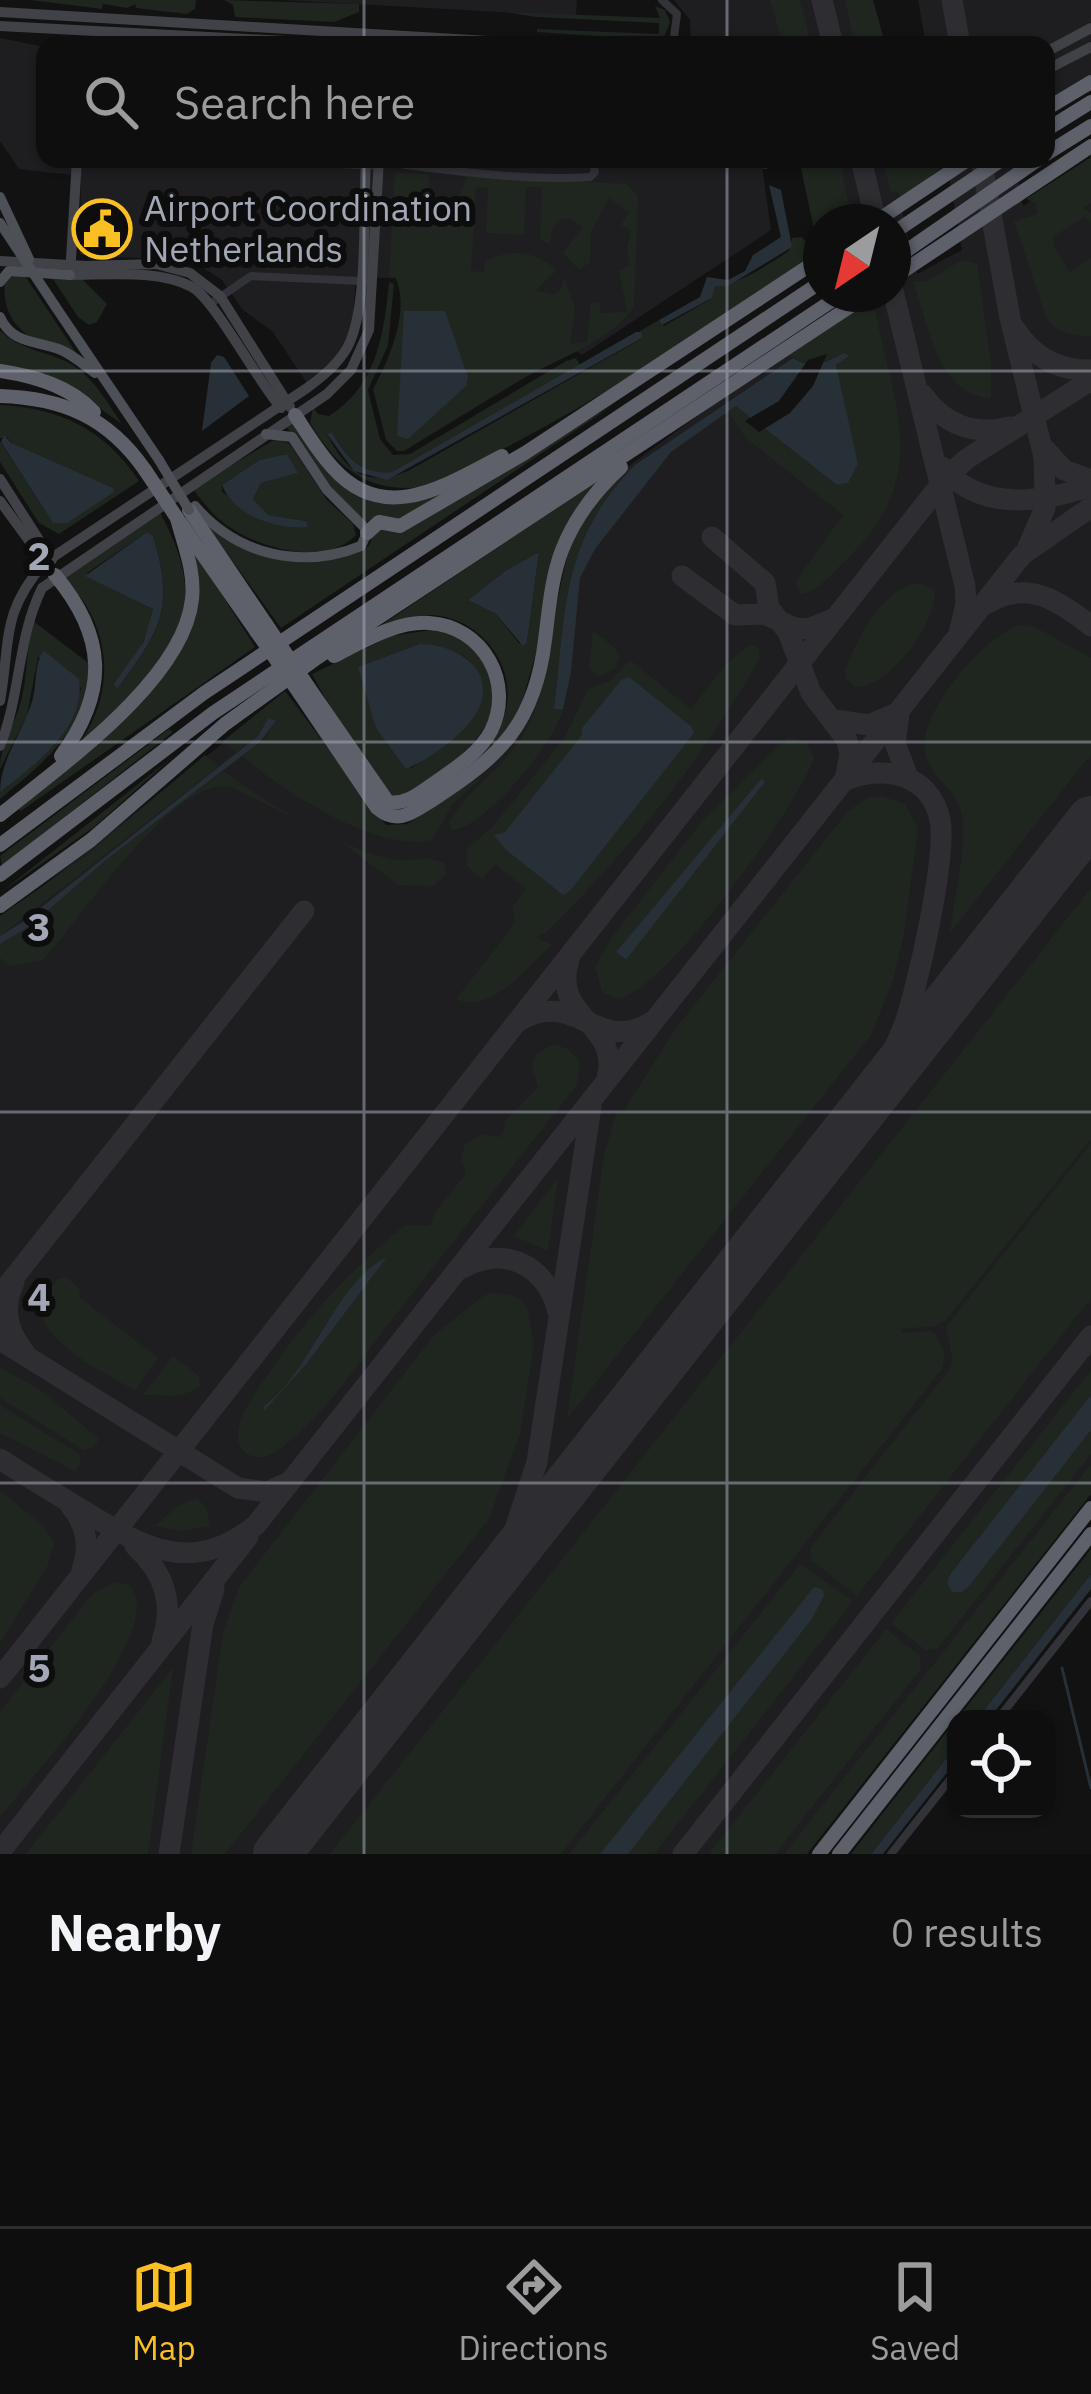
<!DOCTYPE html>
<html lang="en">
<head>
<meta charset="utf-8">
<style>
	body { margin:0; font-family:"IBM Plex Sans",sans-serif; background:#1c1c1c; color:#f1f3f6 }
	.controls { position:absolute; right:36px; bottom:36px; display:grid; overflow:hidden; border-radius:24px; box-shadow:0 3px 9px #0004 }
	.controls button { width:108px; height:108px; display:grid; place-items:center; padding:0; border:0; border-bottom:3px solid #2e2e2e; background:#0e0e0e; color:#f1f3f6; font:60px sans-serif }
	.compass { position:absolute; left:803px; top:204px; width:108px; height:108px; border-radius:50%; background:#0e0e0e; box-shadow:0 3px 9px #0004; rotate:215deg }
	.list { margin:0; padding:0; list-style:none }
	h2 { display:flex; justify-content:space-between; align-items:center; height:156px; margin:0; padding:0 48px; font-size:51px }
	h2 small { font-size:39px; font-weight:400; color:#9b9c9e }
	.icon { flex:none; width:66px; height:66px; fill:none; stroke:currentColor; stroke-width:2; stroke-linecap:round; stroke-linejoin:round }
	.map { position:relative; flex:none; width:1091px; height:1854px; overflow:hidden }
	.search { position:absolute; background:#0e0e0e; box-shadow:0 3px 9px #0004; left:36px; right:36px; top:36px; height:132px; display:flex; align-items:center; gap:30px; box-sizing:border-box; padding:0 42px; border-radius:24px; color:#9b9c9e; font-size:45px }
	.sheet { height:372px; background:#0e0e0e }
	nav { display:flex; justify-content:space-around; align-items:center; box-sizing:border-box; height:168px; border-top:3px solid #2e2e2e; background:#0e0e0e; font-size:33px; color:#9b9c9e }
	nav a { display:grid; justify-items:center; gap:6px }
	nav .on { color:#fac023 }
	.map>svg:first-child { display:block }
	.built { fill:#1e1e20 }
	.green { fill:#1e261f; fill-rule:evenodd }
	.water { fill:#272f37 }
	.pier { fill:#121213 }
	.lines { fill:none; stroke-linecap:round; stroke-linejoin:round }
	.stream { stroke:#272f37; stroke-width:3 }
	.taxiway { stroke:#2e2e32; stroke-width:21 }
	.runway { stroke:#2e2e32; stroke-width:48 }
	.street { stroke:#323338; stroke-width:8 }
	.secondary { stroke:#404248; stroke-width:10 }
	.primary { stroke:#4e5058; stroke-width:10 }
	.highway { stroke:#5e606a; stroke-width:14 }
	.primary-bridge { stroke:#4e5058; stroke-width:10 }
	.highway-bridge { stroke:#5e606a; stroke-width:14 }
	.grid { fill:none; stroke:#a2a7b5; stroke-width:3; stroke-opacity:0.55 }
	.labels { text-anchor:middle; stroke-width:12; stroke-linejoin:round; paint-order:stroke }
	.poi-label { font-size:36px; fill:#a2a7b5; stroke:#0d0d0e; text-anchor:start }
	.grid-label { font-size:39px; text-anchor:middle; font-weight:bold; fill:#a2a7b5; stroke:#0d0d0e; stroke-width:12; stroke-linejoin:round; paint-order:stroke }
</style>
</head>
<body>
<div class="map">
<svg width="1091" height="1854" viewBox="0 0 1091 1854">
	<rect width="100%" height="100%" fill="#121213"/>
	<g class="built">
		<polygon points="282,0 577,0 576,16"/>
		<polygon points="674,0 873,0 884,40 880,45 691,45 690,20"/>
		<polygon points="918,0 1091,0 1091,75 1046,102 1046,45 926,45"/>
		<polygon points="0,38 45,47 45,159 761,159 771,230 582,355 458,280 356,277 352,329 336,357 306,382 273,332 243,310 222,280 193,261 80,255 81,176 19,169 0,141"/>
		<polygon points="807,159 902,159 909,185 898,194 917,274 962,250 946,159 1014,159 1023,206 1091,161 1091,1467 786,1854 0,1854 0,920 282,696 379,824 394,829 409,824 504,754 531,715 570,544 615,476 865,294 893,294 893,222 822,222"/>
	</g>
	<g class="green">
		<polygon points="30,0 196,0 195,9 187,14 136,8 135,4 127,8 103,4 102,9"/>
		<polygon points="224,0 359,4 359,12 334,22 235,17 233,5"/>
		<polygon points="770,0 800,0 811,45 783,45"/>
		<polygon points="845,0 873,0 884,40 880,45 855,45"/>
		<polygon points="655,6 665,10 670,22 665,35 655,40 537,32 537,29 659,34 659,23 536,17 506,12 660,18"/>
		<path d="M1091 157V203L1084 208 1091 213V225L1085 216 1053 237 1054 247 1070 272 1091 258V336C1074 337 1059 333 1047 320L1014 221 1037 214 1036 203 1026 199Z"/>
		<polygon points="799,159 839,159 853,222 821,222 818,248"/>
		<polygon points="883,159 946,159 947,164 900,199 897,190 891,193"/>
		<path d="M395 173 429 174 428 216 435 219 439 228 459 198 467 176 626 184 638 196 634 306C616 338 558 359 526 377 485 401 445 426 404 451H397L386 440 373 389C389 360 411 309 395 277H389ZM476 187 488 188 486 233 524 235 526 187H542L540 239 550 245 552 228 563 219H571L583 227 563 253 579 270 590 262 591 232 609 198 629 212 621 225 631 231 627 248 630 265 619 271 627 312 601 313 599 302 591 303 587 342 570 344 575 308 564 277 561 289 554 295 536 290 557 270C534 251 511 247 485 262L484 272 471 271Z"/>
		<path d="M802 237 816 254C709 325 603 400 487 457 466 468 436 488 411 488 361 489 335 464 310 423L313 408 318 414 329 416C377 386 384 334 389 282L394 284 388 345 368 390 380 439 393 455 410 454 566 361 576 358 580 365 392 472C360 475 347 457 332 432L327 434C346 472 366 488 408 471L641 339 640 331 659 320 664 326 711 299 715 286C741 283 766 266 789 251L792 238Z"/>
		<path d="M962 260 977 264 991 364V398C938 397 928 322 913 282H926Z"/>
		<path d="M23 273 81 360C42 343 0 334 5 281L12 274Z"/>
		<polygon points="53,279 83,280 107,304 97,322 89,325 78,317"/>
		<path d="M867 302 870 313 875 310C896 415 932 478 844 562 831 574 817 593 800 594L796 581 843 515 746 438 728 412 736 406 837 485 848 483 857 464 836 364 845 354C819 359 818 374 790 355Z"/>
		<path d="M0 330C20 351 46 350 71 364 94 378 107 402 122 424L88 400 0 367Z"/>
		<polygon points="615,404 281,628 208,527 258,553 353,553 369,546 373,535 382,528 395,532"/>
		<path d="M0 405C61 408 105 430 139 481L59 534 39 523 0 462V441L53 523 11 443 7 437 0 438Z"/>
		<path d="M292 422C354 508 367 524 468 478L400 519 379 515 364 524 326 485 286 426Z"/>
		<path d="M276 439 290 444 327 500 353 524 356 535C324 569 255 547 224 523 211 514 202 500 192 488ZM287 454 297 473 261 483 253 499 267 515 306 521 267 522 222 492V485L259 460Z"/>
		<path d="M635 465C560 541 566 610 554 708L563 709C557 740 484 830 451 830L449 822C468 788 506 767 526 730 571 648 537 518 635 465Z"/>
		<path d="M604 477 575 517 518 716 498 743 461 774C480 757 498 738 505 713 519 664 477 615 429 615 409 615 391 624 374 630ZM539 552 527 642 519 643 496 614 468 600 505 571Z"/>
		<path d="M159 511C222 623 162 667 82 740 110 697 112 649 86 605 79 594 69 586 63 575ZM147 532 153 536C175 608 161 631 118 688L147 635 153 609 87 573Z"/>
		<path d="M188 541 255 647 21 811 17 808C70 762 181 686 194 616 199 592 192 566 188 541Z"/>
		<path d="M919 583 935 590C937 623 889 688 856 687L846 679 845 669C859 638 880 589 919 583Z"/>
		<path d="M33 621 91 665C89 728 44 762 0 799V792C37 762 69 736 81 688L38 657 27 715 0 769C0 743 17 722 22 697 28 671 26 646 33 621Z"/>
		<path d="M1021 625 1035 627 1091 658V754L950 933C954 898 965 858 963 822 962 791 929 779 925 751 918 712 986 634 1021 625Z"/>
		<path d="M437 629C456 634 471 644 482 660 524 721 447 768 405 799L393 800 339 724 312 674 391 636ZM419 644C457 646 489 662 480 706L443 745 411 768 361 666Z"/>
		<polygon points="593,631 615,648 619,658 615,668 599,677 589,667"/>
		<path d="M751 644 759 649V660C700 762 629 851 546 933L536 937 552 945C528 966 491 1015 456 999L510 930 515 919 512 907 526 889 495 864 482 879 467 866 466 850 494 825 565 737 588 689 611 680 630 660 691 709 727 663ZM582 728 694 734 506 850 495 835 505 833 583 735Z"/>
		<path d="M285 691 386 825 407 824 485 774 453 804 432 840C375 852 285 792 242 756L267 736 275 722 268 718 258 736 236 752 223 741Z"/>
		<polygon points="169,729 173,732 2,866 0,856"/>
		<path d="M788 737 807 742 814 758C799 804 661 998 616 999L602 992 595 967 612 937 703 820ZM763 779 765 782 625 960 617 952Z"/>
		<polygon points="175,755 94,827 0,893"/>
		<polygon points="205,755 219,766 0,936 0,916 87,855"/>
		<path d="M223 771C263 801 341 848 390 859 408 863 429 854 445 864L446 875 433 886 398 885 336 838 231 787C174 774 79 922 43 960L11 966 0 958V944L30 926 106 860Z"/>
		<polygon points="882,796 905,804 918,828 904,934 893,980 871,1035 567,1419 604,1155 617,1111 622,1113 676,1028 848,811 867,798"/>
		<polygon points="1091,888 1091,1139 946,1320 934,1326 901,1329 902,1333 929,1331 936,1334 945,1355 942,1369 561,1854 330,1854"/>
		<path d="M554 1044 568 1049 580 1062 577 1085C515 1164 453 1242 391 1321 358 1363 327 1413 285 1445 275 1453 265 1460 252 1456 214 1441 262 1384 275 1364 311 1312 356 1265 405 1225L430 1226 435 1212 466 1174 461 1158 465 1144 483 1134 500 1137 506 1126 503 1123 538 1087 532 1068 536 1054Z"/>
		<polygon points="1091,1143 1091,1298 857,1596 811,1560 810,1548 949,1370 953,1361 946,1327"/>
		<polygon points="558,1178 548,1249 546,1250 514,1236"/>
		<path d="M66 1277 81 1290 78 1296 158 1358 135 1390C112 1378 30 1336 42 1303 44 1295 53 1286 58 1279Z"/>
		<polygon points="493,1292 518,1297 527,1307 534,1345 520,1434 489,1519 225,1854 191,1854 223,1633 239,1587 434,1335 483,1296"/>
		<polygon points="173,1356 199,1376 200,1387 180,1396 143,1395"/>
		<polygon points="0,1368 39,1389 99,1439 94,1447 84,1450 0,1398"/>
		<polygon points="1091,1370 1091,1395 951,1573 948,1584 968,1586 1091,1430 1091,1454 938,1648 925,1650 891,1623"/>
		<polygon points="0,1405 79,1454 81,1461 75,1471 0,1433"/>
		<polygon points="1091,1464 1091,1494 807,1854 784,1854"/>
		<polygon points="0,1491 44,1526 54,1543 48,1565 0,1643"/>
		<polygon points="196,1498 206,1507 210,1526 180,1531 155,1526 179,1505"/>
		<polygon points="1091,1549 1091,1574 977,1719 957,1719"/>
		<polygon points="800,1564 853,1601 654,1854 569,1854"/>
		<path d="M115 1582 127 1584C176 1621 28 1782 0 1817V1712L93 1593Z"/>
		<polygon points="886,1629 920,1656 921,1669 775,1854 709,1854"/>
		<polygon points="173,1668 148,1854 26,1854"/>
		<polygon points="956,1720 956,1746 871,1854 851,1854"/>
	</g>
	<g class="water">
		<polygon points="769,185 781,190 792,247 728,286 715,286 712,298 662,325 659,320 700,297 707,277 728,280 745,271 753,255 781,237"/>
		<polygon points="404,311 445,311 468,377 466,386 408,439 397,436"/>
		<path d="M636 332H641L642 338 387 480 354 471 327 434 332 432C346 457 361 475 392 472Z"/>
		<path d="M844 353 849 356 836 365 858 464 848 483 837 485 736 406 671 452 595 549 580 578 571 672 563 709H554C566 611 560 541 635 465L793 358C814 370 823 363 844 353Z"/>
		<polygon points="217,355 224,357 249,396 202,431 211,363"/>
		<polygon points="4,435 11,443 113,488 114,492 67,523 53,523 1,442"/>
		<path d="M287 454 298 473 261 483 253 499 268 515 306 521 308 527C277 530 234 516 222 485L259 460Z"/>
		<path d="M147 532 153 536C175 608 161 631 117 689L114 684 144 641 153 609 85 576Z"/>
		<polygon points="539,552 527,642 523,646 496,614 468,600 505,571"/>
		<path d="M419 644C452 643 497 667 479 708 468 732 430 759 406 769L376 728 358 667Z"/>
		<path d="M44 651 79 679C87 728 33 766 0 792 0 759 24 731 33 698 37 682 34 663 44 651Z"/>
		<polygon points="629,677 692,727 694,733 570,891 563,895 506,850 494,835 505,832 582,735 582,728 622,679"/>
		<polygon points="268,718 276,721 260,742 106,860 30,926 0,944 0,936 24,921 258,736"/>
		<polygon points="762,778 765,782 626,960 616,952"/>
		<path d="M387 1257 307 1363 264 1411 263 1407C311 1373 335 1282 387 1257Z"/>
		<polygon points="1091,1395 1091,1430 969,1586 962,1592 952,1592 947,1582 951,1573"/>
		<polygon points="1091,1574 1091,1589 989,1719 977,1719"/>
		<polygon points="814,1587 823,1590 824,1596 811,1620 628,1854 600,1854"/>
		<polygon points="956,1746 956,1761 883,1854 871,1854"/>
	</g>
	<polygon class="pier" points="827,354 813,386 790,413 759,432 745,421 779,401 808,360"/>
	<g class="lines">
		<polyline class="stream" points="1062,1668 1091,1788"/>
		<g class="taxiway">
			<polyline points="822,0 833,45"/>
			<polyline points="952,0 960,45"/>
			<polyline points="861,159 876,222"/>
			<polyline points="981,159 1010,318 1045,461"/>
			<polyline points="893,291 965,586 966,604 960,629"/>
			<path d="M1015 329C1033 357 1058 371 1091 370"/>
			<path d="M923 395C944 425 975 436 1010 427"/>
			<polyline points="1044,448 1064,470 1091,480"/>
			<path d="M942 467C981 512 1040 503 1091 486"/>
			<polyline points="712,537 765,583 769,608 788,632 811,693 847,740 850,754 846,775"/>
			<polyline points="1028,547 1045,508 1044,450"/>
			<polyline points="682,576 735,615 764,614 795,628 808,629 833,619"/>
			<path d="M988 603C1028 579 1059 601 1091 626"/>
			<polyline points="899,715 895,743 908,777"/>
			<polyline points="835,720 869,725 895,714"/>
			<path d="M569 959C550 1021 622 1021 607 1079"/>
			<path d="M521 1020C576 988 599 1057 653 1021"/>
			<path d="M839 1140C863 1104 887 1068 903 1028 917 992 947 856 940 820 931 774 884 764 846 780"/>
			<path d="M463 1268C505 1244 547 1266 558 1312"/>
			<path d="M14 1282C2 1309 7 1331 25 1353"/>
			<polyline points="0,1295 304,911"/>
			<polyline points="0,1340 238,1488 267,1492 290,1482"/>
			<path d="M0 1459C26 1476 53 1492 79 1508 141 1546 190 1578 256 1525L1022 555 1091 507"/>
			<path d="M70 1505C87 1525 90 1546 82 1570"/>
			<path d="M135 1546C164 1572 175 1604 162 1641"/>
			<polyline points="473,1604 515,1529 537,1462 591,1107"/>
			<polyline points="0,1678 948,475 968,458 1091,380"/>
			<polyline points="0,1852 248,1537"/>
			<polyline points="169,1854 203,1624 214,1589"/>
			<polyline points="683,1854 1091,1336"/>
		</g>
		<polyline class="runway" points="277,1854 1091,820"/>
		<g class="street">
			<polyline points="662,0 677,14 673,45"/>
			<polyline points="235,159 379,166"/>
			<polyline points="765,159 765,165"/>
			<path d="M405 165C466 172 528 181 590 177L595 172 592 159"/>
			<polyline points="210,304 251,276 360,281"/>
			<polyline points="998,1719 1091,1601"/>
			<polyline points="891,1854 956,1772"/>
		</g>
		<g class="secondary">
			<polyline points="0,12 489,41 633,45"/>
			<polyline points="0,26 361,45"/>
			<polyline points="376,45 387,45"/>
			<polyline points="1046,52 1091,28"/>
			<polyline points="1046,70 1091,47"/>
			<path d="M77 159 70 275C106 275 159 269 192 287 215 300 258 382 281 408"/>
			<polyline points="0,261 86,266 156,264 190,273 220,296 290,407"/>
			<polyline points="0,479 52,560"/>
			<polyline points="0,501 49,568"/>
			<path d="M0 701C11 640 0 615 44 563L307 388C323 376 337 365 347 348 369 309 363 207 366 159"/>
			<path d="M0 746C21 694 17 639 42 588L327 394 351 370 369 330 379 159"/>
		</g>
		<g class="primary">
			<polyline points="0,282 9,271 70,275"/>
			<polyline points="55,306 159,460"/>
			<path d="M0 317C13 345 36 340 61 350 73 355 84 365 95 373"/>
			<path d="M195 506C237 555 301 570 361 546L367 533 364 527 327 490 292 437 266 434"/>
		</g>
		<g class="highway">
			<polyline points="1046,109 1091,82"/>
			<polyline points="1046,130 1091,102"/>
			<polyline points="1046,154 1091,126"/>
			<polyline points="875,222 969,159"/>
			<polyline points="893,233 1003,159"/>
			<polyline points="893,260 1039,159"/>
			<polyline points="893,278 1091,146"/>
			<path d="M0 371C34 376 70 386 94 412"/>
			<path d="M0 396C63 398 108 417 145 470"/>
			<path d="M295 415C307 433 318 452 333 468 386 527 447 484 502 456"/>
			<polyline points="189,510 266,624"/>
			<polyline points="180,522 256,631"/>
			<polyline points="367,533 379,522 400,526 525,453 821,258"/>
			<path d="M55 575C106 636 109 691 61 756"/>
			<path d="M309 688 388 802C408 805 422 791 437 781 457 767 479 753 491 731 515 683 483 626 429 623 396 621 362 642 334 656"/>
			<path d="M300 694 377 808C398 826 413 812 434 799 501 756 535 723 545 640 549 610 551 579 562 550 575 517 596 490 621 467"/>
			<path d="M0 815C60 766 184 680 192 599 195 570 184 546 177 518"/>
			<polyline points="0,845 204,693 821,282"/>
			<polyline points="0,875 213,713 842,294"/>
			<polyline points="0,906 91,840 225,724 314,660 869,294"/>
			<polyline points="819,1854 1091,1508"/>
			<polyline points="839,1854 1091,1534"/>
		</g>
		<g class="primary-bridge">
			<polyline points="0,197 29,259"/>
			<polyline points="0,223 55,306"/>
			<polyline points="159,460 189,510"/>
		</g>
		<g class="highway-bridge">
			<polyline points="145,470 177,518"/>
			<polyline points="266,624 309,688"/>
			<polyline points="256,631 300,694"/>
		</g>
	</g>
	<path class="grid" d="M364 0V45M727 0V45M364 159V1854M727 159V1854M0 371H1091M0 742H1091M0 1112H1091M0 1483H1091"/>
	<defs>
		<symbol id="civic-ring" viewBox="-11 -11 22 22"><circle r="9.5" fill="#0d0d0e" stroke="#fac023" stroke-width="1.5"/><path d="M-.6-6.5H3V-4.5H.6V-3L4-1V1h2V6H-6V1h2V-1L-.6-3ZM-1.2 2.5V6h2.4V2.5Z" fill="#fac023"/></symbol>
	</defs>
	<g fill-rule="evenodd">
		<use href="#civic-ring" x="69" y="196" width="66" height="66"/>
	</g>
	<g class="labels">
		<g class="poi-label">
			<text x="144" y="221">Airport Coordination<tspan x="144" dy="41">Netherlands</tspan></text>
		</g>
	</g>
	<g class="grid-label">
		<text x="39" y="570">2</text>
		<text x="39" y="941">3</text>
		<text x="39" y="1311">4</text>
		<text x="39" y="1682">5</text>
	</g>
</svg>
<div class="controls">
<button><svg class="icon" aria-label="locate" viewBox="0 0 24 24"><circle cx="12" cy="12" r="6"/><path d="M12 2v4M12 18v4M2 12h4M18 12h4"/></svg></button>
</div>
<svg class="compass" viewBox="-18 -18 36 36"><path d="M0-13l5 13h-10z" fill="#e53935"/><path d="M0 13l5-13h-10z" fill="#9b9c9e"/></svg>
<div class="search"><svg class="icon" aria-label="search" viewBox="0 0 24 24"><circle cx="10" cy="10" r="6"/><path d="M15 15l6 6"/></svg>Search here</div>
</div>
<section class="sheet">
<h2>Nearby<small>0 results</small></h2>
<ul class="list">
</ul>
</section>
<nav>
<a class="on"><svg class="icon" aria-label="map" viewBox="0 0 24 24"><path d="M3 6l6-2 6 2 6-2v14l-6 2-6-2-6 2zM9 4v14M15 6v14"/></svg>Map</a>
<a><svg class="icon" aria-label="directions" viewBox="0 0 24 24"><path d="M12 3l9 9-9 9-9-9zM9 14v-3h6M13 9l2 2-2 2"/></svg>Directions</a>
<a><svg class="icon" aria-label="saved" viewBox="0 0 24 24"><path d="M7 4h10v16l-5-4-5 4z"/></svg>Saved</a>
</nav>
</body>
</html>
